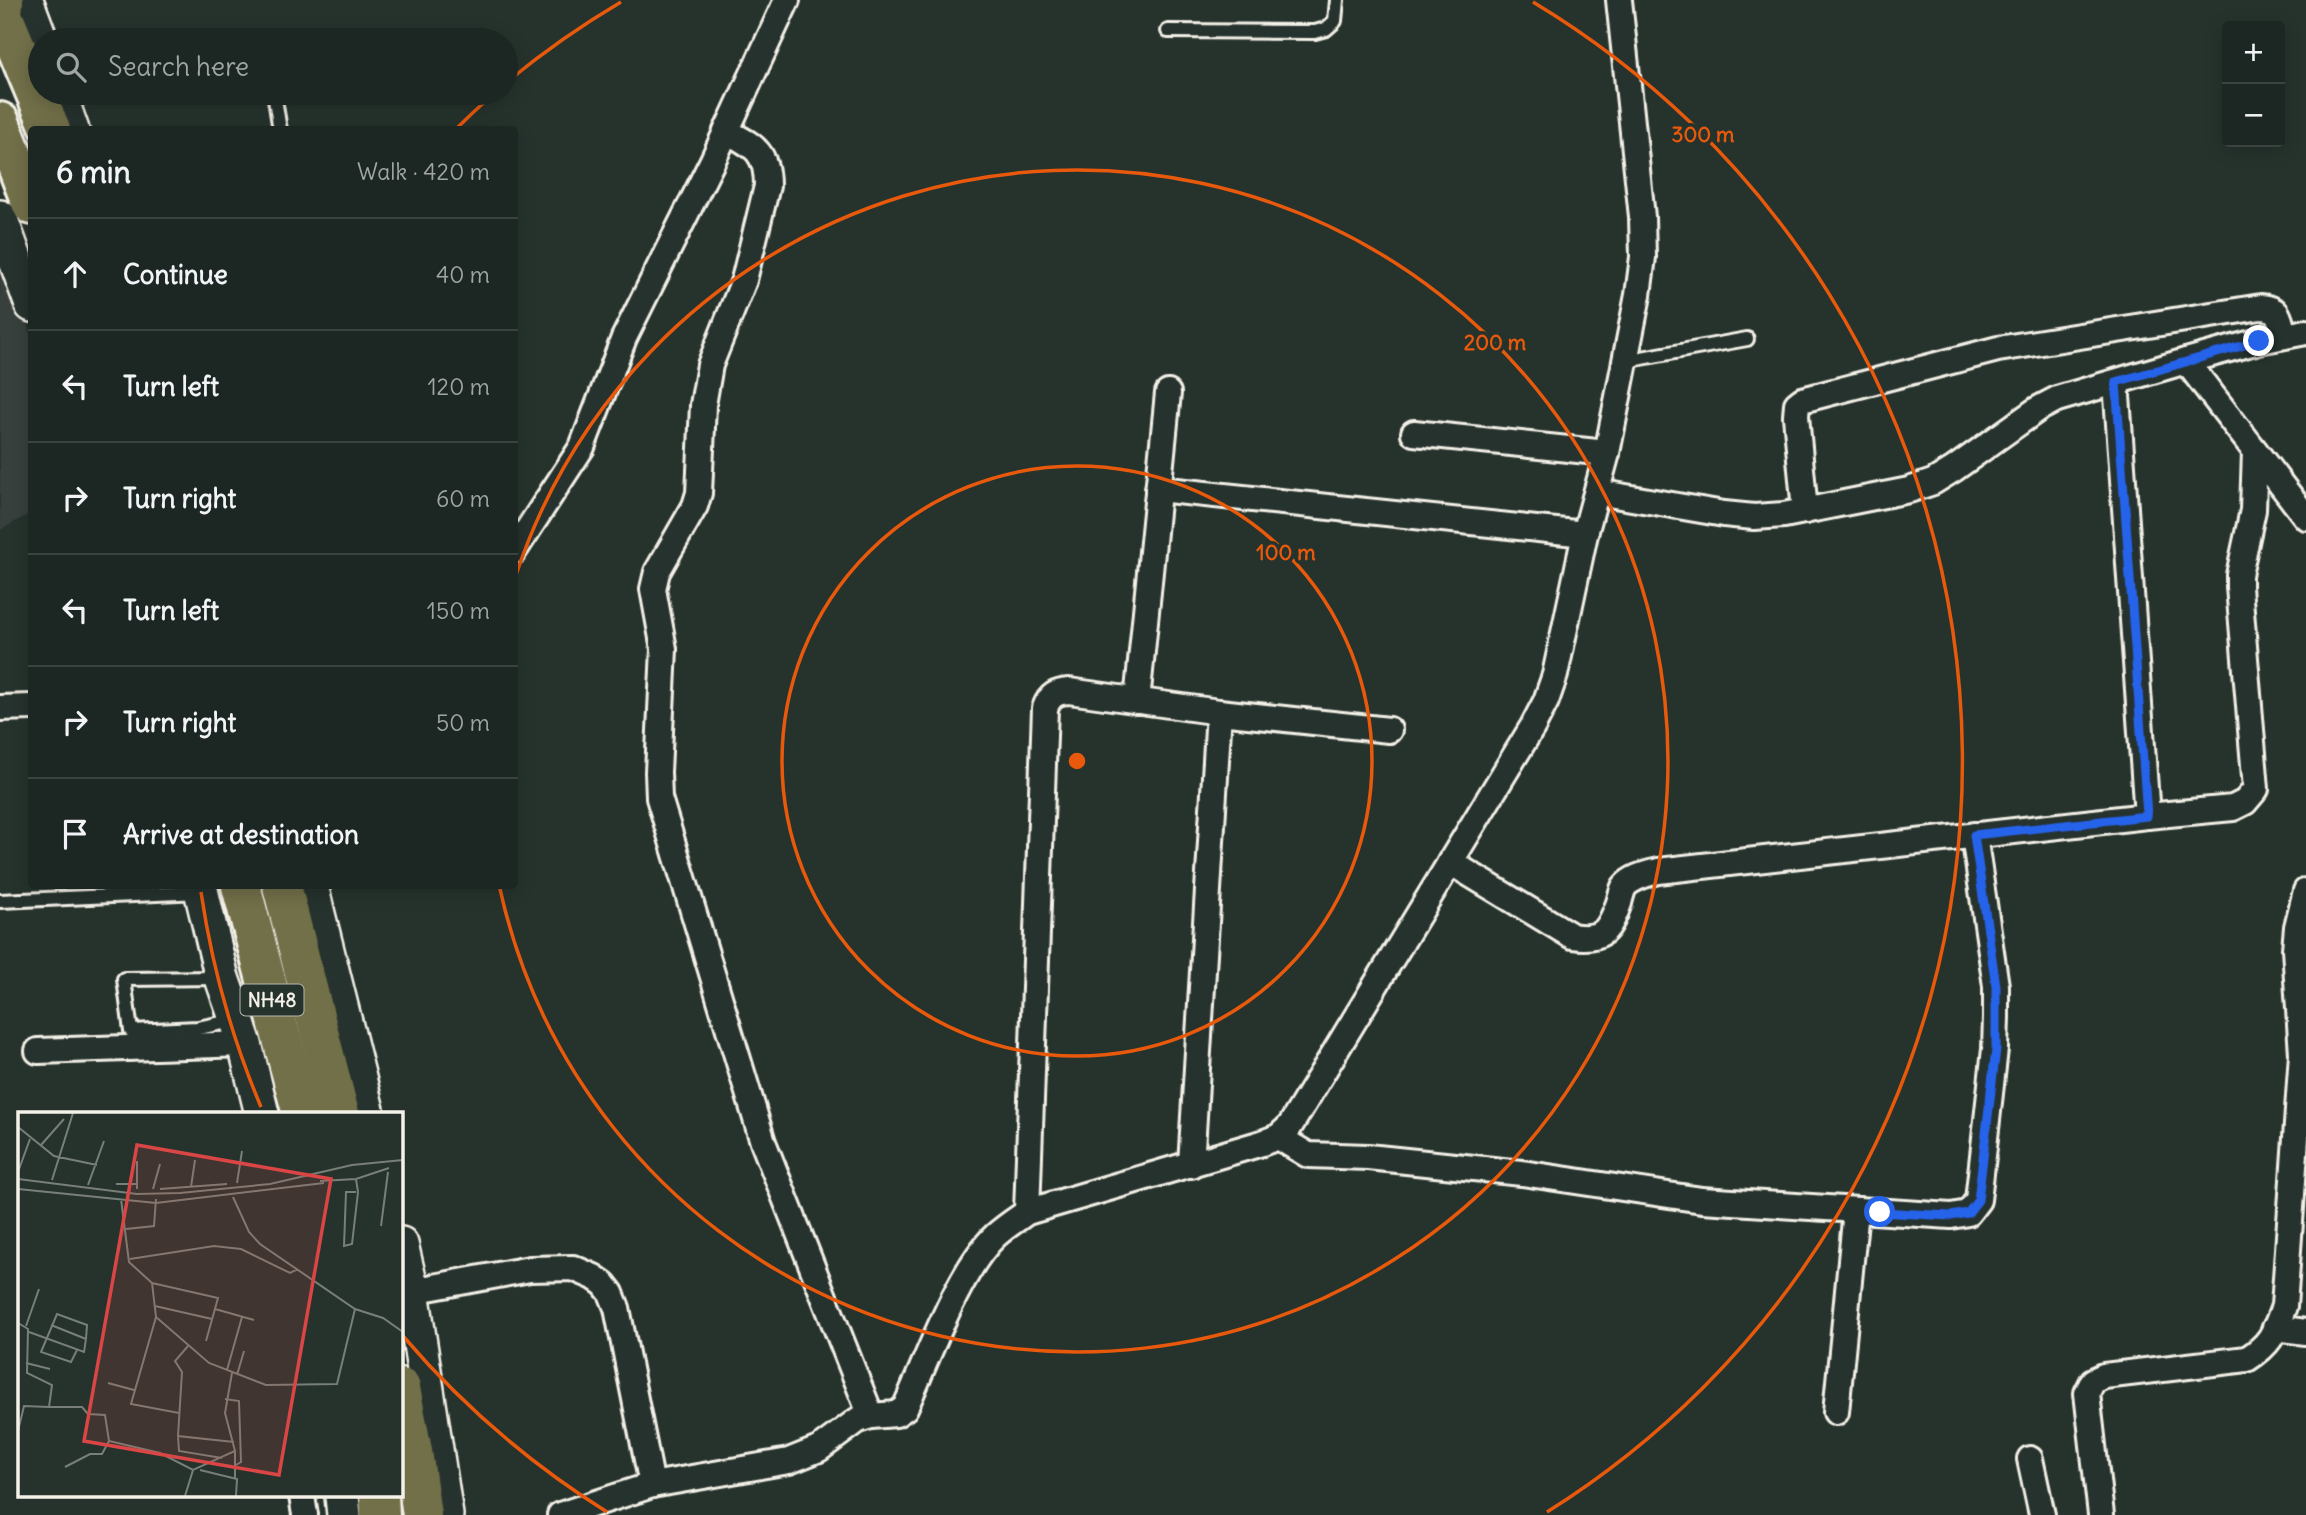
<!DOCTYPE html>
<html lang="en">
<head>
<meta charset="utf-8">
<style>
	body { margin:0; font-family:Delius,sans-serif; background:#252e2a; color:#f1f3f6 }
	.controls { position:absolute; right:21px; top:21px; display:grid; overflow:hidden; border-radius:7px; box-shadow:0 4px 18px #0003 }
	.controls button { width:63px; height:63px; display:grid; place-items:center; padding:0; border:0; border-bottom:2px solid #3a4340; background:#1c2622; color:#f1f3f6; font:35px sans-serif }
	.stop { position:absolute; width:21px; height:21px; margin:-16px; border:5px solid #2563eb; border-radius:50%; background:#fff }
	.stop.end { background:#2563eb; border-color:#fff; box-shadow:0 2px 7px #0008 }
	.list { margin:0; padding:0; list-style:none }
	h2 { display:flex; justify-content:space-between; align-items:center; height:91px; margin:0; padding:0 28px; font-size:30px }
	h2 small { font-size:23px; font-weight:400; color:#a0a5a5 }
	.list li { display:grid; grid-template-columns:46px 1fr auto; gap:21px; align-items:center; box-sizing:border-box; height:112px; padding:0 28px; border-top:2px solid #3a4340 }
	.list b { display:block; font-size:26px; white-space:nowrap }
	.list em { font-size:23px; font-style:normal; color:#a0a5a5 }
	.icon { flex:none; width:38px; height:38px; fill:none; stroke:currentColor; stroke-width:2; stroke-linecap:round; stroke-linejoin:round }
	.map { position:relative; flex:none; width:2306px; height:1515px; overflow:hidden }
	.search { position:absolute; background:#1c2622; box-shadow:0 4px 18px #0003; left:28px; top:28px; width:490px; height:77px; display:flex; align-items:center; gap:18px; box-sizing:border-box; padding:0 24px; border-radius:38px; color:#a0a5a5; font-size:26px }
	.panel { position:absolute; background:#1c2622; box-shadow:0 4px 18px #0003; left:28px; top:126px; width:490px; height:763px; border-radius:7px }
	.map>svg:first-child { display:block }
	.built { fill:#39403e }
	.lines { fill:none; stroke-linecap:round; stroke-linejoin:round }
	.lane-casing { stroke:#f4f1e8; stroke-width:18 }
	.street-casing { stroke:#f4f1e8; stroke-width:30 }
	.secondary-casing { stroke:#f4f1e8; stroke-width:38 }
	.highway-casing { stroke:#f4f1e8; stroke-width:44 }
	.lane { stroke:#26332d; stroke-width:12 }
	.street { stroke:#26332d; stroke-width:24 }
	.secondary { stroke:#26332d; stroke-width:33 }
	.highway { stroke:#726f4a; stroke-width:38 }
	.route { stroke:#2563eb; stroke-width:9 }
	.ring { fill:none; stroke:#e8590c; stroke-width:3.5 }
	.labels { text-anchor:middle; stroke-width:7; stroke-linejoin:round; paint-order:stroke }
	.shield { fill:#26332d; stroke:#b6b8b0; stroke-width:2 }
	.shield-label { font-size:19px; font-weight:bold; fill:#f4f1e8 }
	.inset-road { fill:none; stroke:#787f78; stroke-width:2 }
	.view { fill:#da4645; fill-opacity:0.15; stroke:#da4645; stroke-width:3.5 }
	.inset-edge { fill:none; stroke:#f4f1e8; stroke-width:3.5 }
	.centre { fill:#e8590c; stroke:#26332d; stroke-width:3.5 }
	.ring-label { font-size:21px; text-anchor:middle; font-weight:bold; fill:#e8590c; stroke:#26332d; stroke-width:7; stroke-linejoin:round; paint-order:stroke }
</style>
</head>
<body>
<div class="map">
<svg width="2306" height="1515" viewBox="0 0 2306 1515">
	<rect width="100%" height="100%" fill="#26332d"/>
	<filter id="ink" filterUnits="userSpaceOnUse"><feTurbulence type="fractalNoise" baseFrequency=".0143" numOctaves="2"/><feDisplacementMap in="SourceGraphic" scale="14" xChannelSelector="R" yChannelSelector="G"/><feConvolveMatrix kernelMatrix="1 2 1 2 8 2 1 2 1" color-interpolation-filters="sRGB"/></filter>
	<g filter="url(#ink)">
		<polygon class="built" points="0,249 32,339 31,513 0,530"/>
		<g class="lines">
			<defs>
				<g id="lane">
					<polyline points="1168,31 1315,32 1326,29 1335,21 1337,0"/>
					<polyline points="274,93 280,130"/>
					<polyline points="62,100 106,93"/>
					<polyline points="1625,361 1747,339"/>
					<polyline points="0,901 201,892"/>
					<polyline points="220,978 124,979 131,1031 198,1028 237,1020"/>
				</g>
				<g id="street">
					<path d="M726 131C754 146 767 151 767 186L744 280 710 365 703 405 699 493 695 506 657 572 653 589 664 649 658 772 659 798 763 1142 871 1416"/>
					<polyline points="2186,361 2259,341 2306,332"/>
					<polyline points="1414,433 1607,453"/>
					<polyline points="1158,489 1585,534"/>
					<polyline points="1597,492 1724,514 1754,517 1784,515 1909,490 1933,482 1954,469 2038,409 2057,399 2186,361 2306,517"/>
					<path d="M1805 511 1796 416 1797 404 1802 400 1998 349 2261 307C2281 308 2279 319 2284 335"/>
					<polyline points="514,551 582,447 624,338 713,160 787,0"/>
					<polyline points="1137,701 1168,393"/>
					<polyline points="0,708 32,707"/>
					<polyline points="2147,816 2233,808 2245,802 2256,789 2239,587 2239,575 2253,510 2255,451"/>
					<path d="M1450 862 1572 936C1604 941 1609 930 1619 903 1620 899 1622 891 1624 887 1632 877 1647 874 1658 871L2147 816 2116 382"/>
					<polyline points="38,1051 245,1044"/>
					<polyline points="1278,1137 1308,1155 1368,1157 1522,1173 1702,1200 1951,1216 1968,1213 1978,1200 1995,1049 1996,1017 1996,986 1974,835"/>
					<polyline points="1191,1165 1219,712"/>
					<path d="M1027 1212 1045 708C1050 695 1056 692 1069 691L1219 712 1389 730"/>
					<polyline points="401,1293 530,1269 573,1268 594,1277 604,1284 611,1293 617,1308 652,1485"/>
					<polyline points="2275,1328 2306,1332"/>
					<polyline points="1836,1412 1856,1210"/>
					<polyline points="2030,1459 2042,1515"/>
					<polyline points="302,1496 305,1515"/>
					<path d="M560 1515 652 1485 789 1461 819 1449 858 1420 871 1416 896 1414 905 1408C927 1360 959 1269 996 1235 1006 1226 1017 1219 1027 1212L1262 1143 1278 1137 1290 1126 1533 726 1546 701 1555 675 1585 534 1607 453 1638 295 1643 257 1642 217 1619 0"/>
					<path d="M2101 1515 2087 1393 2093 1381 2104 1376 2247 1359C2272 1343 2274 1333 2284 1306L2302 1054 2295 949 2297 927 2306 891"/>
				</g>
				<g id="secondary">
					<polyline points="26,0 41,40"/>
					<polyline points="59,93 72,130"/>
					<polyline points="0,217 32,305"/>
					<polyline points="200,886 222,978 245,1044 262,1114"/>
					<polyline points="311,886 368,1114"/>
					<polyline points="401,1244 412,1291 446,1515"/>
					<polyline points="342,1496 344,1515"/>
				</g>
				<g id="highway">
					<polyline points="4,0 3,15 51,130"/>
					<polyline points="0,122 32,205"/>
					<polyline points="241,886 302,1114"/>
					<polyline points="282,886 340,1114"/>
					<polyline points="401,1388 413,1451 422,1515"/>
					<polyline points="379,1496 380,1515"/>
				</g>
			</defs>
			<use href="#lane" class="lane-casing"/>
			<use href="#street" class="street-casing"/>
			<use href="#secondary" class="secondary-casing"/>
			<use href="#highway" class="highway-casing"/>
			<use href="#lane" class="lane"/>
			<use href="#street" class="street"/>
			<use href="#secondary" class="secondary"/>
			<use href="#highway" class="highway"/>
		</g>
	</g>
	<g class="lines" filter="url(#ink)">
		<polyline class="route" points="1880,1212 1951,1216 1968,1213 1978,1200 1996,1049 1996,986 1974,835 2147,816 2116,382 2259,341"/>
	</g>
	<g class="ring">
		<circle cx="1077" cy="761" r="295"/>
		<path d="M515 578A591 591 0 1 1 500 889"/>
		<path d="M607 1512A886 886 0 0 1 403 1336M261 1107A886 886 0 0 1 201 892M456 129A886 886 0 0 1 490 97M507 82A886 886 0 0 1 621 2M1533 2A886 886 0 0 1 1547 1512"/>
	</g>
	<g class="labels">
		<rect class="shield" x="240.5" y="984.5" width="63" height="31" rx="5"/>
		<g class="shield-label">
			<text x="272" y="1007">NH48</text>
		</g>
	</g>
	<g transform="translate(18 1112)">
		<rect width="385" height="385" fill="#26332d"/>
		<path class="inset-road" d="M0 15 36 44 79 53M23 33 46 7M119 49V77M0 60 12 27M0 67 119 82 162 81 252 72 334 53 385 48M338 67 340 80 334 132 326 134 328 80H338M34 68 55 1M302 69 338 67 371 56M219 71 224 39M98 72H120M70 73 86 29M173 75 177 48M0 77 138 91 306 71M135 77 142 52M142 77 209 72M215 85 231 120 242 132 337 197 365 206 385 220M103 87 111 150 134 171 138 205 191 251 248 273 319 272 337 197M363 114 370 60M108 117 136 114 138 87M112 147 196 134 223 137 272 161 280 157M134 171 200 186 188 229M137 194 194 207M197 197 236 208M138 205 113 292 161 301M0 211 10 217 9 261 34 273 31 295H64L70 302 87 303 91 329 142 341 175 358 217 339 207 301 214 261M8 214 21 177M11 220 66 240 68 227 33 213M170 234 157 249 164 260 160 324 216 330M59 238 53 250 23 240 39 202 69 213 68 227M8 251 32 257M209 258 224 205M219 263 226 239M90 271 116 278M207 287 221 289 223 350 218 353M0 319 6 294 31 295M160 324 161 339 204 346M47 355 72 342H84L91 329M182 358 219 367 218 384M217 367V339M167 384 175 358"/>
		<path class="view" d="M119 33 313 67 261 363 66 329Z"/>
		<rect width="385" height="385" class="inset-edge"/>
	</g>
	<circle cx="1077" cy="761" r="10" class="centre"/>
	<g class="ring-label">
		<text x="1703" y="142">300 m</text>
		<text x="1495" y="350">200 m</text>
		<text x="1286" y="560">100 m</text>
	</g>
</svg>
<div class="controls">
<button>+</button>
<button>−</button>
</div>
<div class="stop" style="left:1880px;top:1212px"></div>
<div class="stop end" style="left:2259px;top:341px"></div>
<div class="search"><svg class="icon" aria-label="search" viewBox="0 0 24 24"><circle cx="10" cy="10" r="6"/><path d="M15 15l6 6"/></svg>Search here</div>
<section class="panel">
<h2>6 min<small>Walk · 420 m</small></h2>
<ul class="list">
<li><svg class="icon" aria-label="ahead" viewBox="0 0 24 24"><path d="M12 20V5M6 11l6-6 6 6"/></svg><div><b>Continue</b></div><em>40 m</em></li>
<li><svg class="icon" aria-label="left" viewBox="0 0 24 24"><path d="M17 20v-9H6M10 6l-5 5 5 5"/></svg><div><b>Turn left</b></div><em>120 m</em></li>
<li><svg class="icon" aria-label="right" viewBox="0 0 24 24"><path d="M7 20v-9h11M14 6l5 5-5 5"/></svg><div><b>Turn right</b></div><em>60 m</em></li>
<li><svg class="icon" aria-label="left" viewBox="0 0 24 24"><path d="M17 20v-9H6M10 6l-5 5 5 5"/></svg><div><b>Turn left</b></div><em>150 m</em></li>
<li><svg class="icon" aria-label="right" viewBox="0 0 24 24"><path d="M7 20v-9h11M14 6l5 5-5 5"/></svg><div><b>Turn right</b></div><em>50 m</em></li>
<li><svg class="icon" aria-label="arrive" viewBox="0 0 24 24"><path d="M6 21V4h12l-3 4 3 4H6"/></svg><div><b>Arrive at destination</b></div></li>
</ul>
</section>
</div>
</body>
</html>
